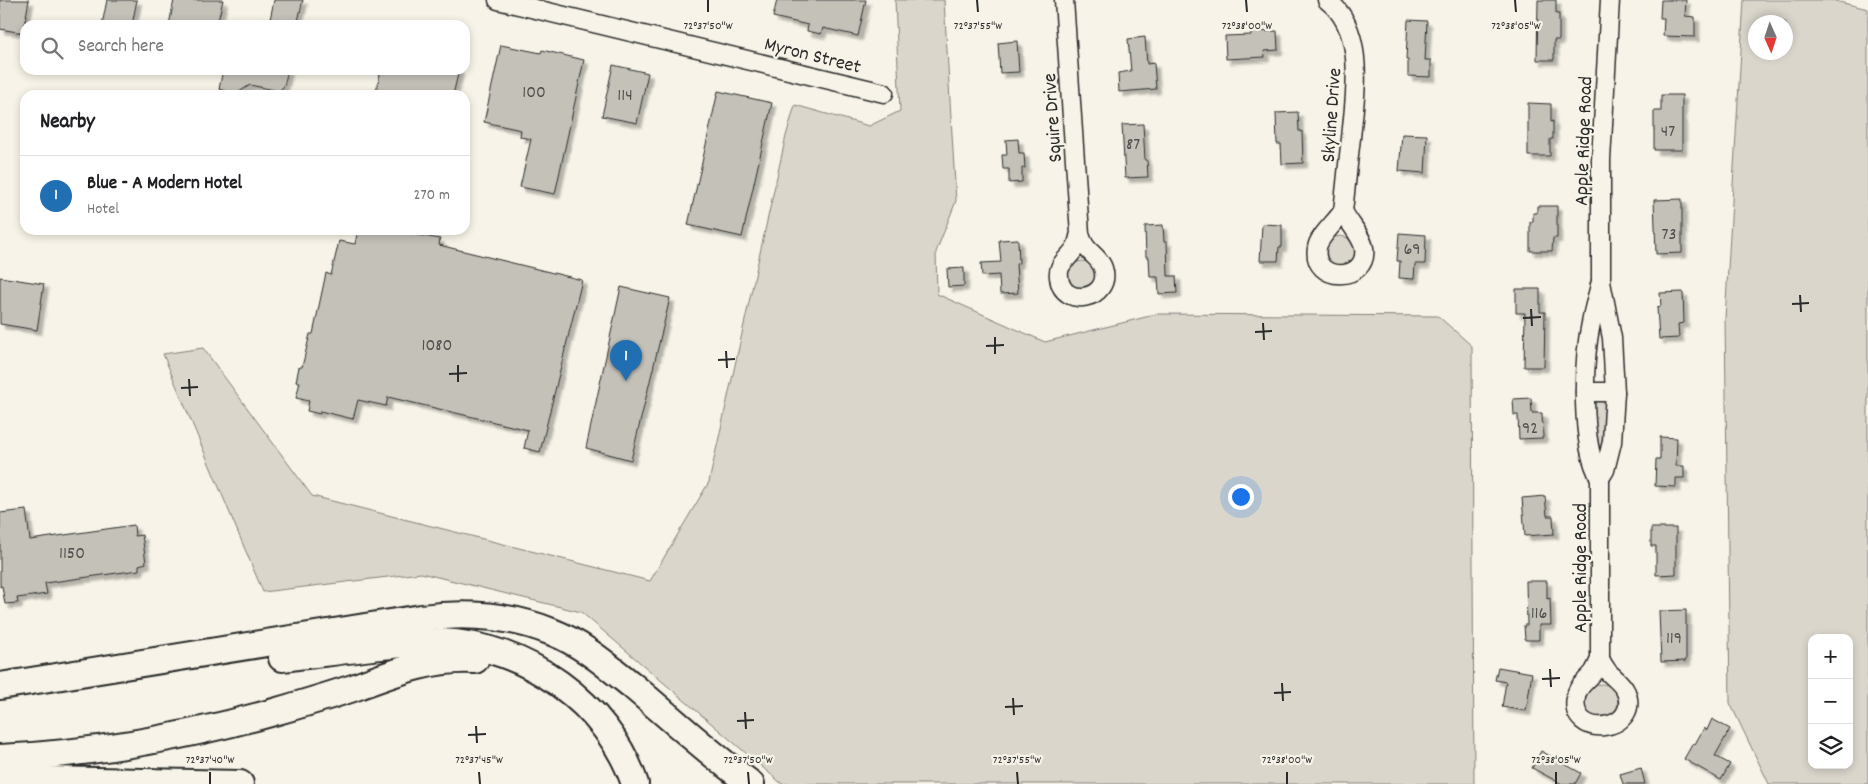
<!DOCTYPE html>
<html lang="en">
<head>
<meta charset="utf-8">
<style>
	body { margin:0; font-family:Dekko,sans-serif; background:#f2f2f2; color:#202124 }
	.controls { position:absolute; right:15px; bottom:15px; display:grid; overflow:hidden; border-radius:10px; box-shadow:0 2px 8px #0003 }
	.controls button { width:45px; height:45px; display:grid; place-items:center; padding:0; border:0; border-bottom:1px solid #e0e0e0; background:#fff; color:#202124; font:25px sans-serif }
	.compass { position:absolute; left:1748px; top:15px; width:45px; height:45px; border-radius:50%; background:#fff; box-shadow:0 2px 8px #0003; rotate:177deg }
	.you { position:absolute; left:1240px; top:496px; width:18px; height:18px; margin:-12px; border:4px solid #fff; border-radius:50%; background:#1a73e8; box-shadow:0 0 0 8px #1a73e833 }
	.badge { display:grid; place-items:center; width:32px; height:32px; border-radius:50%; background:#1f6fb2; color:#fff; font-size:16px; font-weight:700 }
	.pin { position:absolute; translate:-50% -41px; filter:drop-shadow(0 1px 2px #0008) }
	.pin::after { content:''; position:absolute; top:26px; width:18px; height:15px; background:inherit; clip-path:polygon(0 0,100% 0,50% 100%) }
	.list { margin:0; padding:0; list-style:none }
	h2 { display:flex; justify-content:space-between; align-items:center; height:65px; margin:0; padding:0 20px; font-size:21px }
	h2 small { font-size:16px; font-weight:400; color:#757577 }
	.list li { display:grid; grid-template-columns:32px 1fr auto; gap:15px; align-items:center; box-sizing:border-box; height:80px; padding:0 20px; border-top:1px solid #e0e0e0 }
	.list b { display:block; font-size:19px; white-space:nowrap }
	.list p { margin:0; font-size:16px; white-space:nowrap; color:#757577 }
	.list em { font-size:16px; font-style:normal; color:#757577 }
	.icon { flex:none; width:28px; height:28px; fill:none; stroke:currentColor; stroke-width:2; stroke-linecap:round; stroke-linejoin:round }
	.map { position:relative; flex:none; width:1868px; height:784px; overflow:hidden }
	.search { position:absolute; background:#fff; box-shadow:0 2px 8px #0003; left:20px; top:20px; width:450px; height:55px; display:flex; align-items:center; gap:12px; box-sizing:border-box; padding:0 18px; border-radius:15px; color:#757577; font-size:19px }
	.panel { position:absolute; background:#fff; box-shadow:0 2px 8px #0003; left:20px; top:90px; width:450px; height:145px; border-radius:15px }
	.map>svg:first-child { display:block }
	.green { fill:#dad6cc; stroke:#82807c; fill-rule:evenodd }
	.building { fill:#c4c1b9; stroke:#2b2b2b; filter:url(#shadow) }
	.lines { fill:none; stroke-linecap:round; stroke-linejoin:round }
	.minor-casing { stroke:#2b2b2b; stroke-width:21 }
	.highway-casing { stroke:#2b2b2b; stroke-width:30 }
	.minor { stroke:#f7f3e8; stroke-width:18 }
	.highway { stroke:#f7f3e8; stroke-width:26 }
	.ticks { fill:none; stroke:#2b2b2b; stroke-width:2 }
	.labels { text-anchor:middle; stroke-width:4.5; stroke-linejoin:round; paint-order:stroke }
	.number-label { font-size:18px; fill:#51504e }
	.street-label { font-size:20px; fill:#2b2b2b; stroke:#f7f3e8 }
	.ticks-label { font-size:12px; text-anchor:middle; fill:#2b2b2b; stroke:#f7f3e8; stroke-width:4.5; stroke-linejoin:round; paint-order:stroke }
</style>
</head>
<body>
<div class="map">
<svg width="1868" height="784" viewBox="0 0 1868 784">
	<defs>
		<filter id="shadow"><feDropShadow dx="4.5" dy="4.5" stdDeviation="1" flood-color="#0004"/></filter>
	</defs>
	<rect width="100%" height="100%" fill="#f7f3e8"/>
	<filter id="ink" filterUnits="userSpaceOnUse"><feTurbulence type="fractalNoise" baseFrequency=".02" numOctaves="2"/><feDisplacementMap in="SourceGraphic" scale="10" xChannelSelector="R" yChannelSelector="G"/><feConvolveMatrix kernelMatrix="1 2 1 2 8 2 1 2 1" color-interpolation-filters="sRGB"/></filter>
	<g filter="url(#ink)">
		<g class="green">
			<polygon points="895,0 944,0 956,201 936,252 937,294 1045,342 1158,314 1438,316 1472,346 1474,784 782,784 581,612 421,573 263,592 163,354 203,348 312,496 650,581 709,482 786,136 795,105 869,126 900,111"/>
			<path d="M1744 0H1831L1868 9V784H1769L1730 703 1725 319ZM1786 22V52H1756V22ZM1812 638H1849V765H1812Z"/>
			<circle cx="1340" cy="251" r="15"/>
			<circle cx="1082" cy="275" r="14"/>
			<polygon points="1601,400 1608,404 1602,461 1597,447 1594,406 1596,402"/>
			<circle cx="1601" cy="701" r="17"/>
		</g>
		<g class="building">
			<polygon points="0,0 29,0 23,33 0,29"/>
			<polygon points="107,0 137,0 132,25 102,25"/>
			<polygon points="174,0 223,0 217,25 169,25"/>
			<polygon points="274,0 303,0 297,25 269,25"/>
			<polygon points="777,0 866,0 858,36 823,28 821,34 807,31 808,25 773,17"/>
			<polygon points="1538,0 1556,0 1556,14 1559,14 1559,40 1554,40 1554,60 1537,60"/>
			<polygon points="1661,0 1686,0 1685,16 1695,17 1695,37 1663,36 1664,18 1660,18"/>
			<polygon points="1408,20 1427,21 1425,60 1431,60 1431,77 1408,76 1408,60 1406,60"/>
			<polygon points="1277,31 1278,50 1264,51 1265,57 1226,59 1225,36 1251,35 1251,32"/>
			<polygon points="1145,37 1147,64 1154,63 1156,89 1119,92 1118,73 1131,71 1128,39"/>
			<polygon points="1017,41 1019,72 1000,73 998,43"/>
			<polygon points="501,45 541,53 542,50 584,60 555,194 520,187 531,139 520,137 521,130 484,122"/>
			<polygon points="613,65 648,73 637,123 602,116"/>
			<polygon points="223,70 288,70 284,86 279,91 250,85 236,94 219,89"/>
			<polygon points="381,70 459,70 453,95 375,95"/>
			<polygon points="718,91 772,103 742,237 688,225"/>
			<polygon points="1661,95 1682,95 1682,150 1654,150 1654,111 1661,111"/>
			<polygon points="1528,103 1551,104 1551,122 1553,121 1553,139 1550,139 1550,156 1528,156"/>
			<polygon points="1298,112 1299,131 1302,131 1303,163 1282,164 1281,144 1277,144 1276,113"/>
			<polygon points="1143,124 1145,160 1147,160 1148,177 1125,178 1122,125"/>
			<polygon points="1402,134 1427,135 1425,173 1399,171"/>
			<polygon points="1018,139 1019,153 1024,153 1025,168 1022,168 1022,182 1009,183 1009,169 1003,169 1002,155 1007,155 1006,140"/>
			<polygon points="1682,199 1682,253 1656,254 1654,200"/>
			<polygon points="1537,206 1557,206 1557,238 1553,238 1552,251 1530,251 1530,222 1533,222 1533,213 1537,213"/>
			<polygon points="1262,224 1282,225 1282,247 1279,247 1278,261 1260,261"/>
			<polygon points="1163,225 1164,242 1167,241 1168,276 1176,276 1177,293 1159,294 1158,277 1150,277 1149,257 1146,257 1145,226"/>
			<polygon points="358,230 392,230 440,239 439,245 582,280 540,452 524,448 528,430 388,397 386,406 358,400 353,419 320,411 320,414 307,411 309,401 296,398 300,382 296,382 299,367 302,367 310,334 313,334 326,273 331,275 339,241 355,244"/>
			<polygon points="1399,233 1426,235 1425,264 1415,264 1414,279 1399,278 1400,261 1397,261"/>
			<polygon points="1018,239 1019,263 1016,264 1018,293 1000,294 999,275 982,276 981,263 1001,262 999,240"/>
			<polygon points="964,268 964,286 948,287 947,269"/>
			<polygon points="0,277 44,284 37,330 0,324"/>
			<polygon points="621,287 670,298 631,460 586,448"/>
			<polygon points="1516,289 1540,289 1540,312 1545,312 1544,367 1524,367 1525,313 1516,313"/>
			<polygon points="1683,292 1684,323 1678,324 1679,338 1659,339 1657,307 1661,306 1660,293"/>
			<polygon points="1531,398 1532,413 1542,413 1543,438 1519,439 1518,415 1514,415 1513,399"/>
			<polygon points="1660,437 1677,438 1676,466 1684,466 1684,478 1676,478 1676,487 1655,486 1656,459 1660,459"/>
			<polygon points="1545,496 1547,516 1553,516 1554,534 1525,536 1522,498"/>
			<polygon points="26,510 30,540 134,525 135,536 142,535 146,563 139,565 139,570 45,583 47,594 17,598 18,603 5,604 2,586 0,587 0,513"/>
			<polygon points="1651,528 1676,528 1676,574 1656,575 1656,546 1651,546"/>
			<polygon points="1526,581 1547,581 1547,599 1550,598 1551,625 1539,625 1539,640 1525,640 1524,625 1527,625"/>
			<polygon points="1686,610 1686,661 1661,662 1659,611"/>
			<polygon points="1498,667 1532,673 1526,711 1502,707 1506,682 1495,680"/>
			<polygon points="1712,719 1730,729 1715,756 1730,764 1721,780 1684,759 1693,743 1695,744 1704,728 1707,730"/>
			<polygon points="1541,751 1581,773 1575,784 1562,784 1532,768"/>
			<polygon points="1641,768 1645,784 1623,784 1620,774"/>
		</g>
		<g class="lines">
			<defs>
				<g id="minor">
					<polyline points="498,0 884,93"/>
					<path d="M1064 0 1080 234C1081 237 1082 241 1084 244 1089 253 1100 258 1103 268 1113 299 1062 310 1059 277 1057 263 1069 259 1075 248 1078 245 1078 238 1080 234"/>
					<path d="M1327 0C1367 30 1355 95 1351 138 1348 162 1346 186 1343 211"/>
					<path d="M1343 211C1348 222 1362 236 1364 248 1369 283 1311 283 1317 248 1318 237 1336 222 1343 211Z"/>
					<polyline points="1585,392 1615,392"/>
					<polyline points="1600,478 1605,470 1612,442 1615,392 1612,338 1601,282 1601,160 1610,0"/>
					<path d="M1600 659V478C1580 445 1583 361 1591 323 1593 310 1597 298 1600 285"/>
					<path d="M1600 659C1602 663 1605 668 1608 672 1614 678 1622 683 1626 692 1642 732 1568 741 1576 697 1577 686 1587 681 1593 673 1596 669 1598 664 1600 659Z"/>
				</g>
				<g id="highway">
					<path d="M282 658C312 654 342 651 372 647 395 645 418 642 441 642 525 645 608 703 635 784"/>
					<path d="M0 686 421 618C466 612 510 615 552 632 583 644 609 667 634 687 673 720 710 754 751 784"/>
					<path d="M0 758C92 754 185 737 274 712 299 705 325 697 350 689 391 674 431 657 475 660"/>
					<polyline points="0,779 240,784"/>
				</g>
			</defs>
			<use href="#minor" class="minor-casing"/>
			<use href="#highway" class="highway-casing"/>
			<use href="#minor" class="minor"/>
			<use href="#highway" class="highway"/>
		</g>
	</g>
	<path class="ticks" d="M708 0V12M977 0 978 12M1246 0 1247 12M1515 0 1516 12M1800 295 1801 312M1792 304 1809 303M1531 309 1532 326M1523 318 1541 317M1263 323 1264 340M1255 332 1272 331M995 337V354M986 346 1004 345M726 351 727 368M718 360 735 359M458 365V382M449 374 467 373M189 379 190 396M181 388 198 387M1550 669 1551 687M1542 679 1560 678M1282 683 1283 701M1274 693 1291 692M1013 698 1014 715M1005 707 1023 706M745 712 746 729M737 721 754 720M476 726 477 743M468 735 486 734M210 772V784M479 772 480 784M748 772 749 784M1017 772 1018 784M1287 772V784M1556 772V784"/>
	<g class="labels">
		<g class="number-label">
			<text x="534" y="97">100</text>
			<text x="625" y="100">114</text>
			<text x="1668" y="136">47</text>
			<text x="1133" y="149">87</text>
			<text x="1669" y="239">73</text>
			<text x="1412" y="254">69</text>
			<text x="437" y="350">1080</text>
			<text x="1530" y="433">92</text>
			<text x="72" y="558">1150</text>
			<text x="1539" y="618">116</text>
			<text x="1674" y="643">119</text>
		</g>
		<g class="street-label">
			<text transform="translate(813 54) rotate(14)" y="7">Myron Street</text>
			<text transform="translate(1330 115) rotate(-86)" y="7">Skyline Drive</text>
			<text transform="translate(1051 118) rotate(-94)" y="7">Squire Drive</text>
			<text transform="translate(1582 141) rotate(-88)" y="7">Apple Ridge Road</text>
			<text transform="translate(1579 568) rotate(-90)" y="7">Apple Ridge Road</text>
		</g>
	</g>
	<g class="ticks-label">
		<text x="708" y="29">72°37'50"W</text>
		<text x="978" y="29">72°37'55"W</text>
		<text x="1247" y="29">72°38'00"W</text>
		<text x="1516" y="29">72°38'05"W</text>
		<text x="210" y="763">72°37'40"W</text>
		<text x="479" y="763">72°37'45"W</text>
		<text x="748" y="763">72°37'50"W</text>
		<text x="1017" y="763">72°37'55"W</text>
		<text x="1287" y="763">72°38'00"W</text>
		<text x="1556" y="763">72°38'05"W</text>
	</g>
</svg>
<div class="controls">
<button>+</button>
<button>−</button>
<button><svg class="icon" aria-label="layers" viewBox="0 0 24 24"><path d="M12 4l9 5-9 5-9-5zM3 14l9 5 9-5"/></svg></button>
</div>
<svg class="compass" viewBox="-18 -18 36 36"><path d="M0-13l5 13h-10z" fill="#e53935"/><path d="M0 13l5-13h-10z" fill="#757577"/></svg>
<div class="you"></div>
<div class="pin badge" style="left:626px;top:381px">1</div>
<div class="search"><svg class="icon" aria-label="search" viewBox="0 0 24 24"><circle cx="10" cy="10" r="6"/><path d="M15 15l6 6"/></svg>Search here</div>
<section class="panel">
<h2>Nearby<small></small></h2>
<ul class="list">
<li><span class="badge">1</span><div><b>Blue - A Modern Hotel</b><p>Hotel</p></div><em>270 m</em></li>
</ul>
</section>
</div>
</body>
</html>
